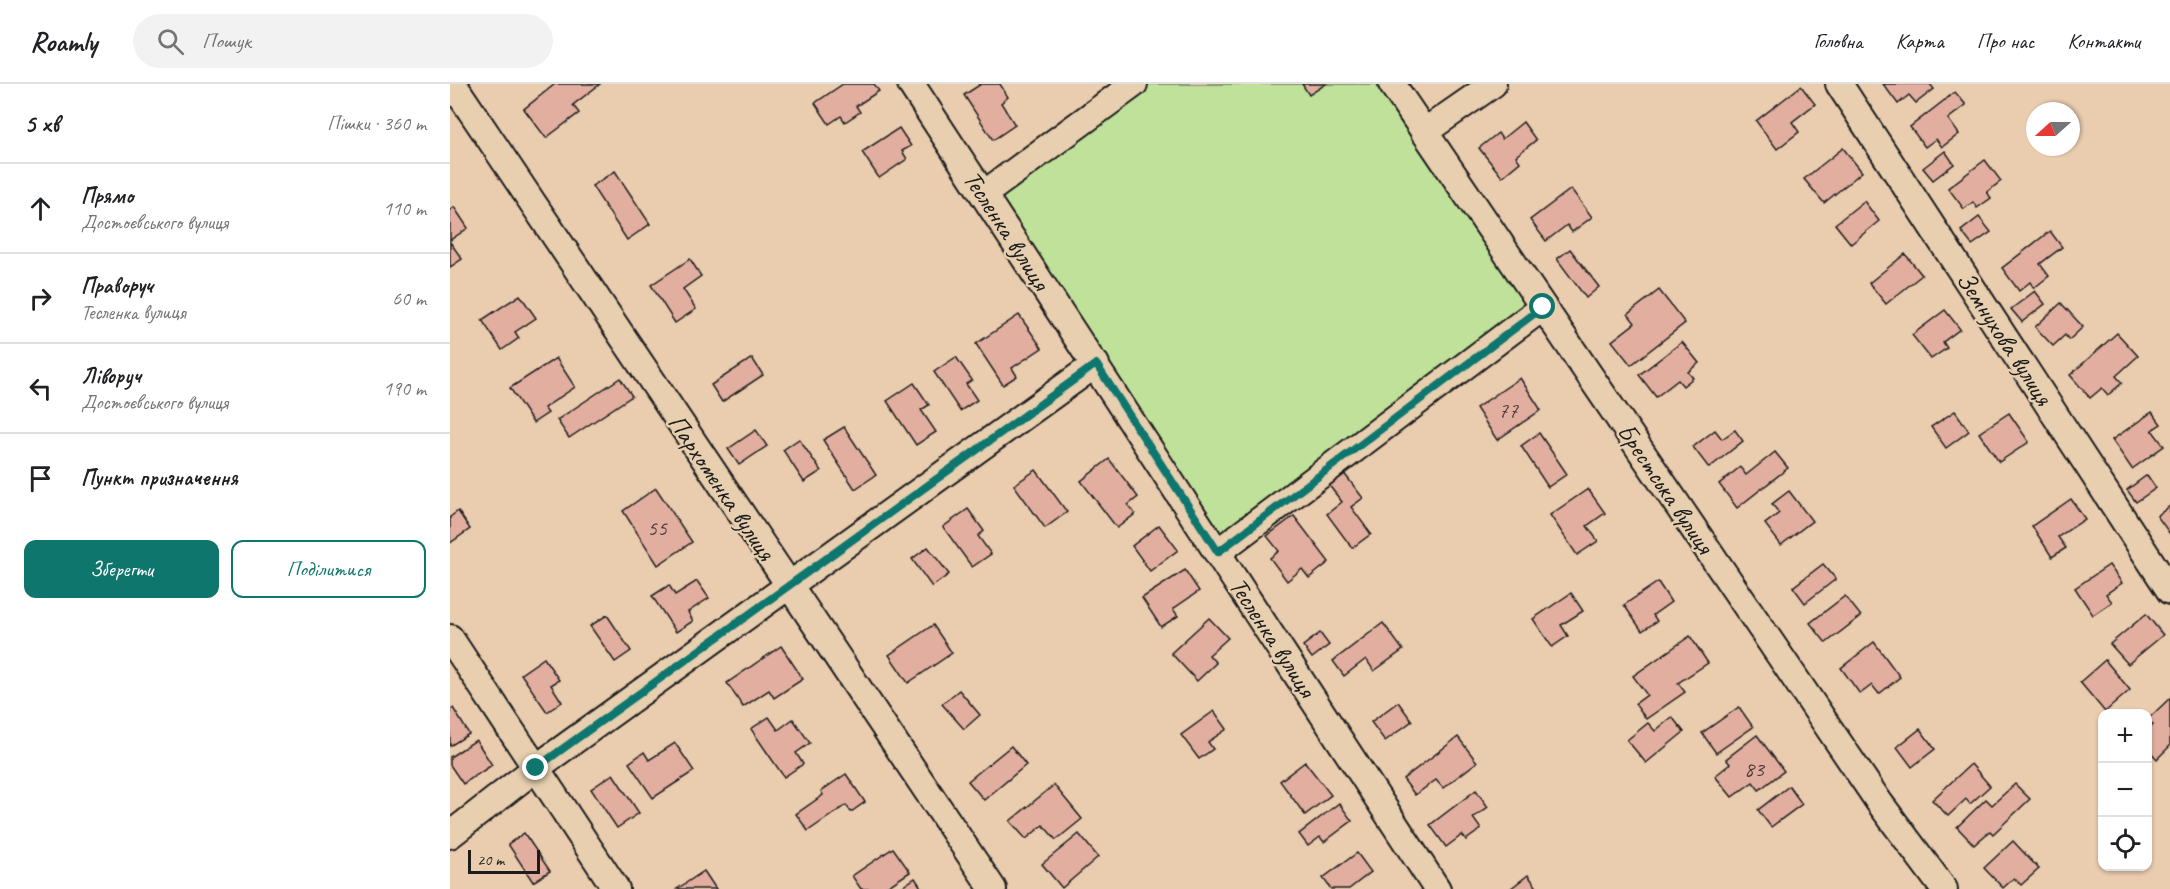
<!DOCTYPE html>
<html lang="uk">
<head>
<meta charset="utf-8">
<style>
	body { margin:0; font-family:Caveat,sans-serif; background:#f2f2f2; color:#202124 }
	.controls { position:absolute; right:18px; bottom:18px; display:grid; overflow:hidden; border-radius:12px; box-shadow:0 2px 4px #0004 }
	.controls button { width:54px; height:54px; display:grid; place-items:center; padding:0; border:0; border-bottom:2px solid #e0e0e0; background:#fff; color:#202124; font:30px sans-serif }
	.compass { position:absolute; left:1576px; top:18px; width:54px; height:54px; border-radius:50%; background:#fff; box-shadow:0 2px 4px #0004; rotate:249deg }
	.scale { position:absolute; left:18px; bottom:15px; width:72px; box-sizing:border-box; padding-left:6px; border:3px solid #1c1c1c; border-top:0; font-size:16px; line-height:21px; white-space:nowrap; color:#1c1c1c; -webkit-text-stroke:4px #e7cfaf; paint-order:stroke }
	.stop { position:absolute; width:18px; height:18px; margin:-14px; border:4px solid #0f766e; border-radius:50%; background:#fff }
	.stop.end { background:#0f766e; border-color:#fff; box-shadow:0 2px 6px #0008 }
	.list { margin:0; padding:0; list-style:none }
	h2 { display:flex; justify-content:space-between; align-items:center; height:78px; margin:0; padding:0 24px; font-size:26px }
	h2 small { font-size:20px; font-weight:400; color:#757577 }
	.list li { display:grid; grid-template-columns:39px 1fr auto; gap:18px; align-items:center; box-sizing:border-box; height:90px; padding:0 24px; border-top:2px solid #e0e0e0 }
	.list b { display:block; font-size:22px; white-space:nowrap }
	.list p { margin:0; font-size:20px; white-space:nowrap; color:#757577 }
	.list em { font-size:20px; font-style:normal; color:#757577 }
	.actions { display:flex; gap:12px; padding:18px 24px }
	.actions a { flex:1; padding:14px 0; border:2px solid #0f766e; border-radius:12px; text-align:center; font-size:21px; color:#0f766e }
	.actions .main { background:#0f766e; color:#fff }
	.icon { flex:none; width:33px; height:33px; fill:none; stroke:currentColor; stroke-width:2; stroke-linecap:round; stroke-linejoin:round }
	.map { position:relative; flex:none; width:1720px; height:805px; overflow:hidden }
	header { display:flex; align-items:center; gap:36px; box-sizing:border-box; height:84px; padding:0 30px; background:#fff; border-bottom:2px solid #e0e0e0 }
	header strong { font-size:28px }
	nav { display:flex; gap:33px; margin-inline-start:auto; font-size:21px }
	.search { width:420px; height:54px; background:#f2f2f2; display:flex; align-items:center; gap:15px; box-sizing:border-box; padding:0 21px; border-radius:33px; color:#757577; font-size:22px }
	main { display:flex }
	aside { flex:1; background:#fff }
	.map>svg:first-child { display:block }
	.green { fill:#bfe19a; stroke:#6e7e5b; stroke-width:1.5 }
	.building { fill:#e2aea0; stroke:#1c1c1c; stroke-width:1.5 }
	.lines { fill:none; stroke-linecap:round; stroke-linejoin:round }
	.minor-casing { stroke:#1c1c1c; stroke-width:30 }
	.minor { stroke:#e7cfaf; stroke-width:26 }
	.route { stroke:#0f766e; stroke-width:8 }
	.labels { text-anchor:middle; stroke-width:5; stroke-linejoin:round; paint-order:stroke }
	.number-label { font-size:22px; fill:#4e403d }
	.street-label { font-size:26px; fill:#1c1c1c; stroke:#e7cfaf }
</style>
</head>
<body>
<header>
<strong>Roamly</strong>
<div class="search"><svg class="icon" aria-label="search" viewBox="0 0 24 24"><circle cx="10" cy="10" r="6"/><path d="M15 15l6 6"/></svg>Пошук</div>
<nav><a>Головна</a><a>Карта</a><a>Про нас</a><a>Контакти</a></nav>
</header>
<main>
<aside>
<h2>5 хв<small>Пішки · 360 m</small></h2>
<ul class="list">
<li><svg class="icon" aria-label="ahead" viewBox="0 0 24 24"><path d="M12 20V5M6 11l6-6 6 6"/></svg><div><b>Прямо</b><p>Достоєвського вулиця</p></div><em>110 m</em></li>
<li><svg class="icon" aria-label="right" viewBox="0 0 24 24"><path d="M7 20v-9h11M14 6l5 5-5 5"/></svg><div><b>Праворуч</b><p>Тесленка вулиця</p></div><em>60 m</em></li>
<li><svg class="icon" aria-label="left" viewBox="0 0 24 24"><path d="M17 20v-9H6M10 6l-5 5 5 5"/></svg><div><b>Ліворуч</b><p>Достоєвського вулиця</p></div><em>190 m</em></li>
<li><svg class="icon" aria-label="arrive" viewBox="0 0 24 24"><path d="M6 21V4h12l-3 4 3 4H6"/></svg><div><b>Пункт призначення</b></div></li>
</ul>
<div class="actions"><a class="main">Зберегти</a><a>Поділитися</a></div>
</aside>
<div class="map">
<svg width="1720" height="805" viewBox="0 0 1720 805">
	<rect width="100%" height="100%" fill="#eaccaf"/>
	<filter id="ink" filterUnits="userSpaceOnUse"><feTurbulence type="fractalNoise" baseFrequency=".0167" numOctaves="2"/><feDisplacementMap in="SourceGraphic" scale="12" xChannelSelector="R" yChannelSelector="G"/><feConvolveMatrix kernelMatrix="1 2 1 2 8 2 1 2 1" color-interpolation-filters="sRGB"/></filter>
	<g filter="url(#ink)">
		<polygon class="green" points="693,0 936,0 1086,222 769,460 541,111"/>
		<g class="building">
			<polygon points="105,0 150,0 123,21 129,29 96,54 74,25"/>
			<polygon points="393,0 424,0 429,7 406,22 410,28 395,38 391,32 379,40 365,19"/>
			<polygon points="531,0 550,0 558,13 551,19 565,41 543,56 514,11"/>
			<polygon points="852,0 876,0 859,11"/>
			<polygon points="1433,0 1480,0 1484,5 1466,19 1459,11 1448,20"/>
			<polygon points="1351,2 1365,20 1342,38 1349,48 1327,65 1306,37"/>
			<polygon points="1505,8 1516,21 1498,35 1509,50 1492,63 1486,55 1475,63 1460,43"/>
			<polygon points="1073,38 1086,56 1066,72 1070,78 1052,93 1029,64 1048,49 1052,55"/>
			<polygon points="449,44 461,62 452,67 457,75 429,94 412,68"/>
			<polygon points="1393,64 1412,88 1374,119 1354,95"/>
			<polygon points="1495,67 1504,80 1483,96 1473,84"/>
			<polygon points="1535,76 1551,97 1537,108 1541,114 1527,124 1523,118 1514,125 1498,104"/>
			<polygon points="165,87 200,140 177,156 142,102"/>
			<polygon points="1121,105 1142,133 1122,148 1117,141 1096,157 1080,136"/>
			<polygon points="1414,117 1429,137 1401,160 1385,140"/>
			<polygon points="4,123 18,144 0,156 0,126"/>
			<polygon points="1529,133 1541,148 1522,161 1511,147"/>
			<polygon points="1600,147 1612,163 1590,180 1599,192 1584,204 1580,198 1569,207 1552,184"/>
			<polygon points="0,158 12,175 0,183"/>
			<polygon points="1120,165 1149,203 1136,214 1107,175"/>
			<polygon points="1455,170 1472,191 1436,220 1419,199"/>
			<polygon points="240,175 251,192 233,205 246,225 225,239 201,201"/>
			<polygon points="1209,206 1235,239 1181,281 1162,257 1185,239 1178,230"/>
			<polygon points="1585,207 1595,220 1572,238 1561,225"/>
			<polygon points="70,211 86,234 65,248 69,254 52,266 32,236"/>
			<polygon points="1611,219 1633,243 1619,256 1615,251 1603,262 1585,243"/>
			<polygon points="1495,226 1510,245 1493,258 1497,264 1481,275 1462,251"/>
			<polygon points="569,231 592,264 562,284 567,292 553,301 526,260"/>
			<polygon points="1667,249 1688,272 1666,292 1672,299 1658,311 1652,304 1640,314 1620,291"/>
			<polygon points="1232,258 1249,279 1238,288 1243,294 1233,302 1228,296 1206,313 1189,291"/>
			<polygon points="506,273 522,296 516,300 527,316 510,327 484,288"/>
			<polygon points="106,274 125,303 94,324 98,329 83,339 60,304"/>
			<polygon points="302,274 313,291 272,318 261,301"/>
			<polygon points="170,294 182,312 119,354 107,336"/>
			<polygon points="1070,294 1091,326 1047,356 1026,324"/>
			<polygon points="464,299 479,321 471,326 486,348 466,361 437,317"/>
			<polygon points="1505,327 1519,347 1496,364 1481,343"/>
			<polygon points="1702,328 1711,340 1702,346 1714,362 1682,385 1662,356"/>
			<polygon points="1559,329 1579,358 1549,378 1529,349"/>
			<polygon points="394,343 426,391 405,405 373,356"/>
			<polygon points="306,346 317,362 289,381 278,365"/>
			<polygon points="1265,346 1272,355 1285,346 1293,357 1259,384 1243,363"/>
			<polygon points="1089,349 1117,390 1098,403 1071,362"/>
			<polygon points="349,355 371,387 354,398 333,366"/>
			<polygon points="1325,368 1338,384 1287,424 1269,400 1290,383 1296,391"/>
			<polygon points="659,375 688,413 678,421 685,430 667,444 631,397"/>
			<polygon points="586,386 617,428 595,444 564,401"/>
			<polygon points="893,388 913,414 901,423 921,450 902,464 877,430 892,418 878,400"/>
			<polygon points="1697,391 1706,404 1686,418 1677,406"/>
			<polygon points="206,404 242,458 208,481 173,427"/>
			<polygon points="1138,405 1155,429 1137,442 1148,457 1127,471 1100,431"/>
			<polygon points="1339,407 1362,437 1331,461 1315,440 1329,429 1322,420"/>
			<polygon points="1621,415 1635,435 1608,453 1616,464 1602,473 1582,442"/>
			<polygon points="1720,422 1720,450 1707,432"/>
			<polygon points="518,425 534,447 528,452 541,470 522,483 493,443"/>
			<polygon points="8,427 20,445 0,459 0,433"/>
			<polygon points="844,432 879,478 859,494 852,485 837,497 820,474 829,467 817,452"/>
			<polygon points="709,441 728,466 700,487 682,462"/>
			<polygon points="478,463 499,490 482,503 462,475"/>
			<polygon points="1373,480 1386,495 1355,519 1343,503"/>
			<polygon points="1659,481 1672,499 1656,510 1662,518 1643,531 1625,504"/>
			<polygon points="735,486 749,507 723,525 728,532 711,543 692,514"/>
			<polygon points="247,497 259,514 238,528 243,537 226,548 202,512 219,501 225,511"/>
			<polygon points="1208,498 1221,518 1203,531 1207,537 1192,547 1174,521"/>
			<polygon points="1121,509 1133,527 1111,541 1118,552 1102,563 1083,535"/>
			<polygon points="1395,512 1411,532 1376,559 1360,539"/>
			<polygon points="1696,530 1713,551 1678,580 1660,560"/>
			<polygon points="157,531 181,567 165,578 140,542"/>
			<polygon points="759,534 778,554 759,571 766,579 747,597 721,569"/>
			<polygon points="933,539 953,566 924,587 916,575 894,592 883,577"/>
			<polygon points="483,541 502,569 458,599 439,571"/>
			<polygon points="870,549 879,561 862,574 853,562"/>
			<polygon points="1240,552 1258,579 1228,599 1235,608 1196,635 1185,620 1197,611 1183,592"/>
			<polygon points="1424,558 1450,593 1429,610 1422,601 1410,610 1391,584"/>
			<polygon points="331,562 353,595 324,614 319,606 293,623 277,599"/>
			<polygon points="94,574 109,596 101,601 112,618 97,628 71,590"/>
			<polygon points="1655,576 1680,606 1655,628 1630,598"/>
			<polygon points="509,606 530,631 514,645 492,620"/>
			<polygon points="1720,614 1720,662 1707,675 1698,665 1698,646 1703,641 1698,635"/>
			<polygon points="948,618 962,637 935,657 921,638"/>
			<polygon points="1289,623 1303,643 1266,669 1252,649"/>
			<polygon points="3,624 19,650 0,662 0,626"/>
			<polygon points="764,627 777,645 758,658 763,665 749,675 731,651"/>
			<polygon points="319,633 328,646 343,635 360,659 346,669 353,680 334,693 301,645"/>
			<polygon points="1222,633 1234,648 1196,679 1177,656 1198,639 1205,647"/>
			<polygon points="1470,645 1485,665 1462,683 1447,663"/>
			<polygon points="1307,651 1334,687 1309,706 1303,698 1282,713 1265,692 1280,680 1276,675"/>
			<polygon points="1008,653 1027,678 993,704 986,696 965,711 953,695"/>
			<polygon points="26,656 42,681 13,700 0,681 0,673"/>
			<polygon points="225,659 244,687 203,714 179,679 194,668 199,676"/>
			<polygon points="561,662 576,681 534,716 518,697"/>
			<polygon points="855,678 881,711 855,731 830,697"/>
			<polygon points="1521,680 1540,702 1520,720 1516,715 1498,732 1482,716"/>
			<polygon points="163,690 189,729 167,744 141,705"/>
			<polygon points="396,690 415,718 401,728 396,721 358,747 346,730 373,711 371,707"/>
			<polygon points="1565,700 1580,715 1543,750 1540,747 1524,761 1507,743 1536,715 1542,721"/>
			<polygon points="604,701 632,735 606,756 593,741 576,755 560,737"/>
			<polygon points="1339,702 1352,720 1321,743 1308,726"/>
			<polygon points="1026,706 1038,723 1023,734 1031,745 1016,756 1012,751 996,763 980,741"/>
			<polygon points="889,719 902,737 874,758 870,753 858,762 849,750"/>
			<polygon points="74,749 100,787 83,798 58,760"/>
			<polygon points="629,750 648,773 612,804 592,780"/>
			<polygon points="1563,757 1589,785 1571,801 1564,794 1553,804 1534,784"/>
			<polygon points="443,764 460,788 434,805 411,805 402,792"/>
			<polygon points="907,769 921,788 899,805 881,805 873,794"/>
			<polygon points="254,787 266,805 227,805"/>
			<polygon points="1078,791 1088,805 1060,805"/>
			<polygon points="465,794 472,805 449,805"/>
		</g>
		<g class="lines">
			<defs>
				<g id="minor">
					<polyline points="3,0 543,805"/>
					<polyline points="461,0 987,805"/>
					<polyline points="942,0 1429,718 1494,805"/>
					<polyline points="1389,0 1720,507"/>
					<polyline points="974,48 1043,0"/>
					<polyline points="534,110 684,0"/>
					<polyline points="768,468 1093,223"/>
					<polyline points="0,554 166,805"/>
					<polyline points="0,751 86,684 646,280"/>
				</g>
			</defs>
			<use href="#minor" class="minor-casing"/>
			<use href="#minor" class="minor"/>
		</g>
	</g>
	<g class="lines" filter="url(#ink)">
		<polyline class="route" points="86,684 646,280 768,468 1093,223"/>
	</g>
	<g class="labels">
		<g class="number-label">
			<text x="1058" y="333">77</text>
			<text x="207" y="451">55</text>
			<text x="1304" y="692">83</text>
		</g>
		<g class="street-label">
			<text transform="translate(557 146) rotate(57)" y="9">Тесленка вулиця</text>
			<text transform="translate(1555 254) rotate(57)" y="9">Земнухова вулиця</text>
			<text transform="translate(272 403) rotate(56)" y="9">Пархоменка вулиця</text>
			<text transform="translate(1216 404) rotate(56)" y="9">Брестська вулиця</text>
			<text transform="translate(823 553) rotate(57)" y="9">Тесленка вулиця</text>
		</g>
	</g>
</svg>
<div class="controls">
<button>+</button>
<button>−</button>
<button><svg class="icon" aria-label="locate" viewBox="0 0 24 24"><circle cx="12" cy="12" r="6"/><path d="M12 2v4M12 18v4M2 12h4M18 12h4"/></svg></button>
</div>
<svg class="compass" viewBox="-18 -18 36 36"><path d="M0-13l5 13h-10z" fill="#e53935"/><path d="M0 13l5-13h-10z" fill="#757577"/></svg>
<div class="scale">20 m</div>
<div class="stop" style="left:1093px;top:223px"></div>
<div class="stop end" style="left:86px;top:684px"></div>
</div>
</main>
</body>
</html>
